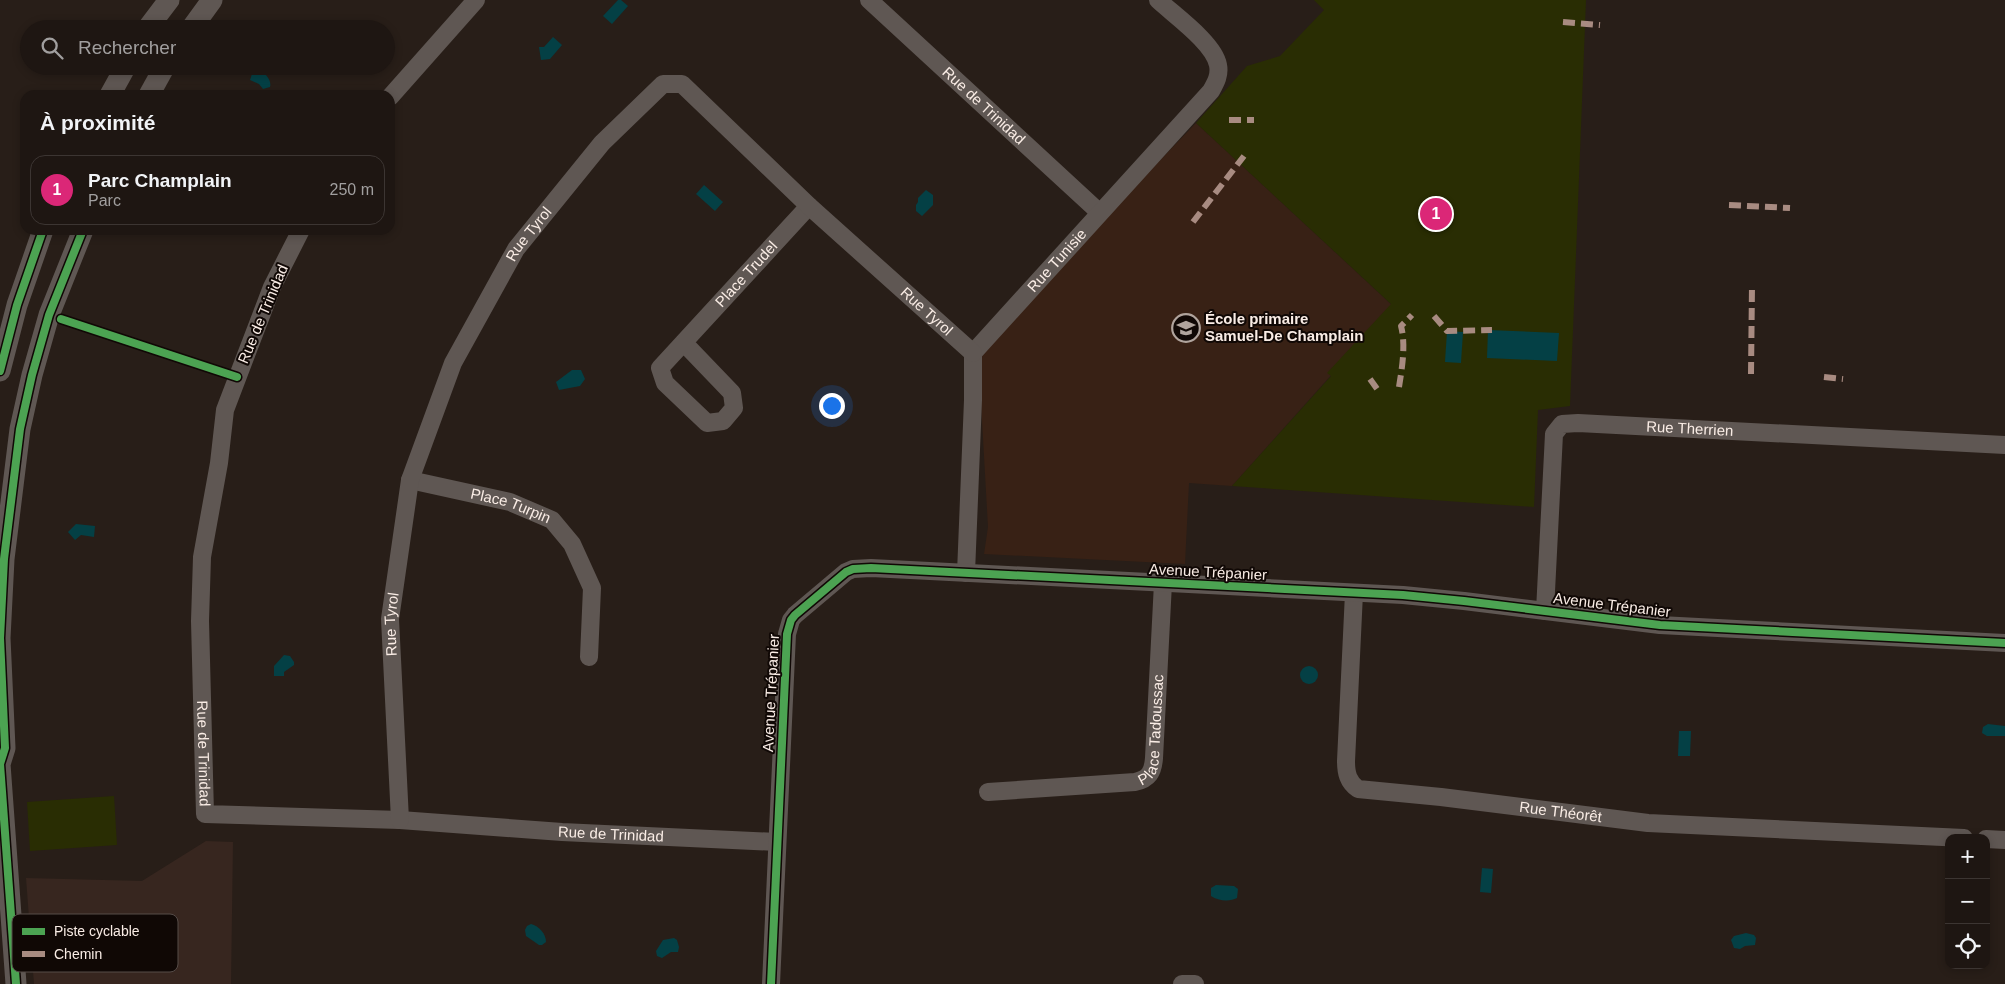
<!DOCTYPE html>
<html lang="fr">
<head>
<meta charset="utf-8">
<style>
	body { margin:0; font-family:Helvetica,sans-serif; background:#261f1b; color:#f1f3f6 }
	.controls { position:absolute; right:15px; bottom:15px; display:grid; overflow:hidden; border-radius:10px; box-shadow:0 2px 8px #0003 }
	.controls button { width:45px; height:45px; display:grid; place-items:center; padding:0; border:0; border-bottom:1px solid #3c3532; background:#1e1612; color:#f1f3f6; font:25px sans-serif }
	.you { position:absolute; left:831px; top:405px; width:18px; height:18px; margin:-12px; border:4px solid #fff; border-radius:50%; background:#1a73e8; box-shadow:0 0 0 8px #1a73e833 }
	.badge { display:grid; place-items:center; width:32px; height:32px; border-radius:50%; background:#db2777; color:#fff; font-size:16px; font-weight:700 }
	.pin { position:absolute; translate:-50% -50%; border:2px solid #fff; box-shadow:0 1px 5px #0006 }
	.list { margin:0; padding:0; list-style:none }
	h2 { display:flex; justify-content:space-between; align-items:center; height:65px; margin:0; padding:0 20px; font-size:21px }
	h2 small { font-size:16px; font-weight:400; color:#a19f9f }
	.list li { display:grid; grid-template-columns:32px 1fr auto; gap:15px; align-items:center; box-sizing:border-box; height:70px; margin:0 10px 10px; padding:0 10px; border:1px solid #3c3532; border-radius:15px }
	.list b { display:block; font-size:19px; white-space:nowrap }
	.list p { margin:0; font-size:16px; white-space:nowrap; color:#a19f9f }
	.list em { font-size:16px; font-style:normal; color:#a19f9f }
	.icon { flex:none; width:28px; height:28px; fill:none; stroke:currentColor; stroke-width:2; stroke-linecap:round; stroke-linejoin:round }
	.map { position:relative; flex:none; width:2005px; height:984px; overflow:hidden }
	.search { position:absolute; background:#1e1612; box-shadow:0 2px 8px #0003; left:20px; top:20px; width:375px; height:55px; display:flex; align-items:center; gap:12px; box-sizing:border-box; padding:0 18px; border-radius:28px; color:#a19f9f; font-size:19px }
	.panel { position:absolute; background:#1e1612; box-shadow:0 2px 8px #0003; left:20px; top:90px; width:375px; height:145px; border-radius:15px }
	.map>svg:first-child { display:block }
	.commercial { fill:#37261f }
	.built { fill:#382115 }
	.green { fill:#292d03 }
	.water { fill:#044045 }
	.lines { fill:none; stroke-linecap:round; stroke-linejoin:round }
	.minor { stroke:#5f5753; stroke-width:18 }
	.tertiary { stroke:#5f5753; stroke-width:21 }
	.quiet { stroke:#a88b81; stroke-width:6; stroke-dasharray:12 6; stroke-linecap:butt }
	.cycleway-casing { stroke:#100805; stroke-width:11 }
	.cycleway { stroke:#4ca352; stroke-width:8 }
	.labels { text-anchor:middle; stroke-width:4; stroke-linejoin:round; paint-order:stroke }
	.street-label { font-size:15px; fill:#f9ece5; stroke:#100805 }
	.poi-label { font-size:15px; font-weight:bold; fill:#f9ece5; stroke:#100805; text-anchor:start }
	.key { fill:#100805; stroke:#564c48; stroke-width:1 }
	.key-label { font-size:14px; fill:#f9ece5 }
</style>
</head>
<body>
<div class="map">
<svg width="2005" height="984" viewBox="0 0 2005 984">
	<rect width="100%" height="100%" fill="#281e18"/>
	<polygon class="commercial" points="206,841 233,842 231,984 34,984 26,878 142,881"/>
	<polygon class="built" points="1196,123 1393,306 1232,486 1189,483 1185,564 984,554 988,527 978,349"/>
	<g class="green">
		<polygon points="1314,0 1586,0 1570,406 1538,410 1534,507 1232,486 1331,376 1327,373 1391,304 1196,123 1247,66 1280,56 1324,10"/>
		<polygon points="114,796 117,845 30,851 27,802"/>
	</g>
	<g class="water">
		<polygon points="618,0 621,0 628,6 612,24 603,16"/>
		<polygon points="553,37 562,45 550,59 541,60 539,47 544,47"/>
		<path d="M260 70C265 73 272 80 270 87L263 89 259 84 250 80 253 71Z"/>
		<polygon points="704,185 723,202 715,211 696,194"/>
		<polygon points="926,190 933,195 933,205 922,216 916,211 916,205 918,202 918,198"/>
		<polygon points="1488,330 1559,333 1557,361 1487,358"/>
		<polygon points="1447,331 1463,332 1461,363 1445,362"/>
		<polygon points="572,370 581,370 585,379 580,386 559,390 556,382"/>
		<polygon points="76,524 95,526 94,537 81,535 75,540 68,532"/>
		<polygon points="284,655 290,656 294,662 294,665 284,672 284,676 274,676 274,666"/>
		<circle cx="1309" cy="675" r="9"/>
		<polygon points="1988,724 2005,726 2005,736 1987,736 1982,733 1983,727"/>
		<polygon points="1679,731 1691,731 1690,756 1678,756"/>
		<polygon points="1482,868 1493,869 1491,893 1480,892"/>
		<path d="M1216 885 1234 886 1238 889 1237 898C1230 902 1218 901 1211 896V888Z"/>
		<path d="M531 924C539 926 546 934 546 942L542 945H539L526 936 525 930 527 926Z"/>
		<polygon points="1746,933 1754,935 1756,938 1755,945 1745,946 1740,949 1734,948 1731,940 1734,936"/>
		<polygon points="674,938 677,940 679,947 678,952 671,952 662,958 657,956 656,951 663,940"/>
	</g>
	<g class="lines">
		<g class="minor">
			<path id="s1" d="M869 0 1099 212"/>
			<polyline points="390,97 476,0"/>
			<path id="s2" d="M301 230 272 287 225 410 219 463 202 557 200 621 205 814 400 820 562 832 777 842"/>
			<path id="s3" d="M684 343 732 393 734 408 723 421 707 423 665 383 660 368 809 206"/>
			<path id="s4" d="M410 480 510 502 552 520 572 544 592 588 589 657"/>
			<path id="s5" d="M966 573 973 400V353L1211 91C1216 82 1220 75 1218 65 1214 43 1174 15 1158 0"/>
			<path id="s6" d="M1354 593 1346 761C1346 773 1348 782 1358 789L1441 797 1648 823 1964 838"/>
			<path id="s7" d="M1545 611 1554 434 1562 424 1578 423 2005 445"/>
			<path id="s8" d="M988 792 1135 782C1149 779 1153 772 1154 758L1163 583"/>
			<path id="s9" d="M400 820 390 619 410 480 453 363 516 249 602 143 663 84H682L809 206 973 353"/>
			<polyline points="1986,839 2005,840"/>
			<polyline points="771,984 787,634 791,620 795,615 846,572 853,569 871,568 1403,595 1464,601 1660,625 2005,643"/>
			<polyline points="1182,984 1195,984"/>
		</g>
		<g class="tertiary">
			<polyline points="147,29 169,0"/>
			<polyline points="191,29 212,0"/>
			<polyline points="110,95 126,66"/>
			<polyline points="149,95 165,66"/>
			<polyline points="0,371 17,305 43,230"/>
			<polyline points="16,984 0,764 5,748 0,638 4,559 20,429 32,375 49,315 83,230"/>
		</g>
		<g class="quiet">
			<polyline points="1563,22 1600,25"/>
			<polyline points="1229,120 1254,120"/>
			<polyline points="1729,205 1790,208"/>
			<polyline points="1193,222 1244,156"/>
			<polyline points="1434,316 1447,331 1492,330"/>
			<polyline points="1751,374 1752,286"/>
			<polyline points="1824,377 1843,379"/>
			<polyline points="1370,379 1380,393"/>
			<path d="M1399 387C1402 368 1406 345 1401 326L1412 315"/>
		</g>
		<defs>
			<g id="cycleway">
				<polyline points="61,319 237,377"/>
				<polyline points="0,371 17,305 43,230"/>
				<polyline points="16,984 0,764 5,748 0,638 4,559 20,429 32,375 49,315 83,230"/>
				<polyline points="771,984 787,634 791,620 795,615 846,572 853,569 871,568 1403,595 1464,601 1660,625 2005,643"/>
			</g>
		</defs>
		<use href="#cycleway" class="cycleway-casing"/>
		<use href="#cycleway" class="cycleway"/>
	</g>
	<defs>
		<symbol id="school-ring" viewBox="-11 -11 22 22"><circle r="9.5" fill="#100805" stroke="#b0a49d" stroke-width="1.5"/><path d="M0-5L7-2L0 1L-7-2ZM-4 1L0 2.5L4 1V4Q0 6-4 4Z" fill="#b0a49d"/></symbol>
	</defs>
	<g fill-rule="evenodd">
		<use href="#school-ring" x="1170" y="312" width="32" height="32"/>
	</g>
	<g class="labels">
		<g class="street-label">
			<text dy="5" stroke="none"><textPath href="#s1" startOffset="156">Rue de Trinidad</textPath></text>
			<text dy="5" stroke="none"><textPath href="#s9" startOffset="616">Rue Tyrol</textPath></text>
			<text dy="5" stroke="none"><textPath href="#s5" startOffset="345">Rue Tunisie</textPath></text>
			<text dy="5" stroke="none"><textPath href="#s3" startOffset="319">Place Trudel</textPath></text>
			<text dy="5" stroke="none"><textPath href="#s9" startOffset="1171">Rue Tyrol</textPath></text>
			<text transform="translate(263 314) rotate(-67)" y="5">Rue de Trinidad</text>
			<text dy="5" stroke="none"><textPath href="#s7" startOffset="318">Rue Therrien</textPath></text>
			<text dy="5" stroke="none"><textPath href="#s4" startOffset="104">Place Turpin</textPath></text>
			<text transform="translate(1208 572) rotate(3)" y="5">Avenue Trépanier</text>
			<text transform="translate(1612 605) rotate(7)" y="5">Avenue Trépanier</text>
			<text dy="5" stroke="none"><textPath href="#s9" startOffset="196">Rue Tyrol</textPath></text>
			<text transform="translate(771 693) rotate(-87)" y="5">Avenue Trépanier</text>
			<text dy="5" stroke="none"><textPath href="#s8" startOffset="208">Place Tadoussac</textPath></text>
			<text dy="5" stroke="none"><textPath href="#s2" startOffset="541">Rue de Trinidad</textPath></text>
			<text dy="5" stroke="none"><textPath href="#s6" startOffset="404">Rue Théorêt</textPath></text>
			<text dy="5" stroke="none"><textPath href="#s2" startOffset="1008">Rue de Trinidad</textPath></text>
		</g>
		<g class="poi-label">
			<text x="1205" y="324">École primaire<tspan x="1205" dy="17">Samuel-De Champlain</tspan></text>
		</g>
	</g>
	<rect x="12" y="914" width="166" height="58" rx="8" class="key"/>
	<rect x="22" y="928" width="23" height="7" fill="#4ca352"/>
	<rect x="22" y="951" width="23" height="6" fill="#a88b81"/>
	<g class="key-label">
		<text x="54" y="936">Piste cyclable</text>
		<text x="54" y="959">Chemin</text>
	</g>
</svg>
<div class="controls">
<button>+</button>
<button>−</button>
<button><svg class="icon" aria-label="locate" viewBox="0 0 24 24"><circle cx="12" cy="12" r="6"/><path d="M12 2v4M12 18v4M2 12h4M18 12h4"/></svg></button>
</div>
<div class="you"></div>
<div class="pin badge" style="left:1436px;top:214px">1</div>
<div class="search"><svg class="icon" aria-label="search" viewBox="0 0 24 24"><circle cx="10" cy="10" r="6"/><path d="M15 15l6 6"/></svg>Rechercher</div>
<section class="panel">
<h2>À proximité<small></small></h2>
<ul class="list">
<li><span class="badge">1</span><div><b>Parc Champlain</b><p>Parc</p></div><em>250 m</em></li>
</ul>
</section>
</div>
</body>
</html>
